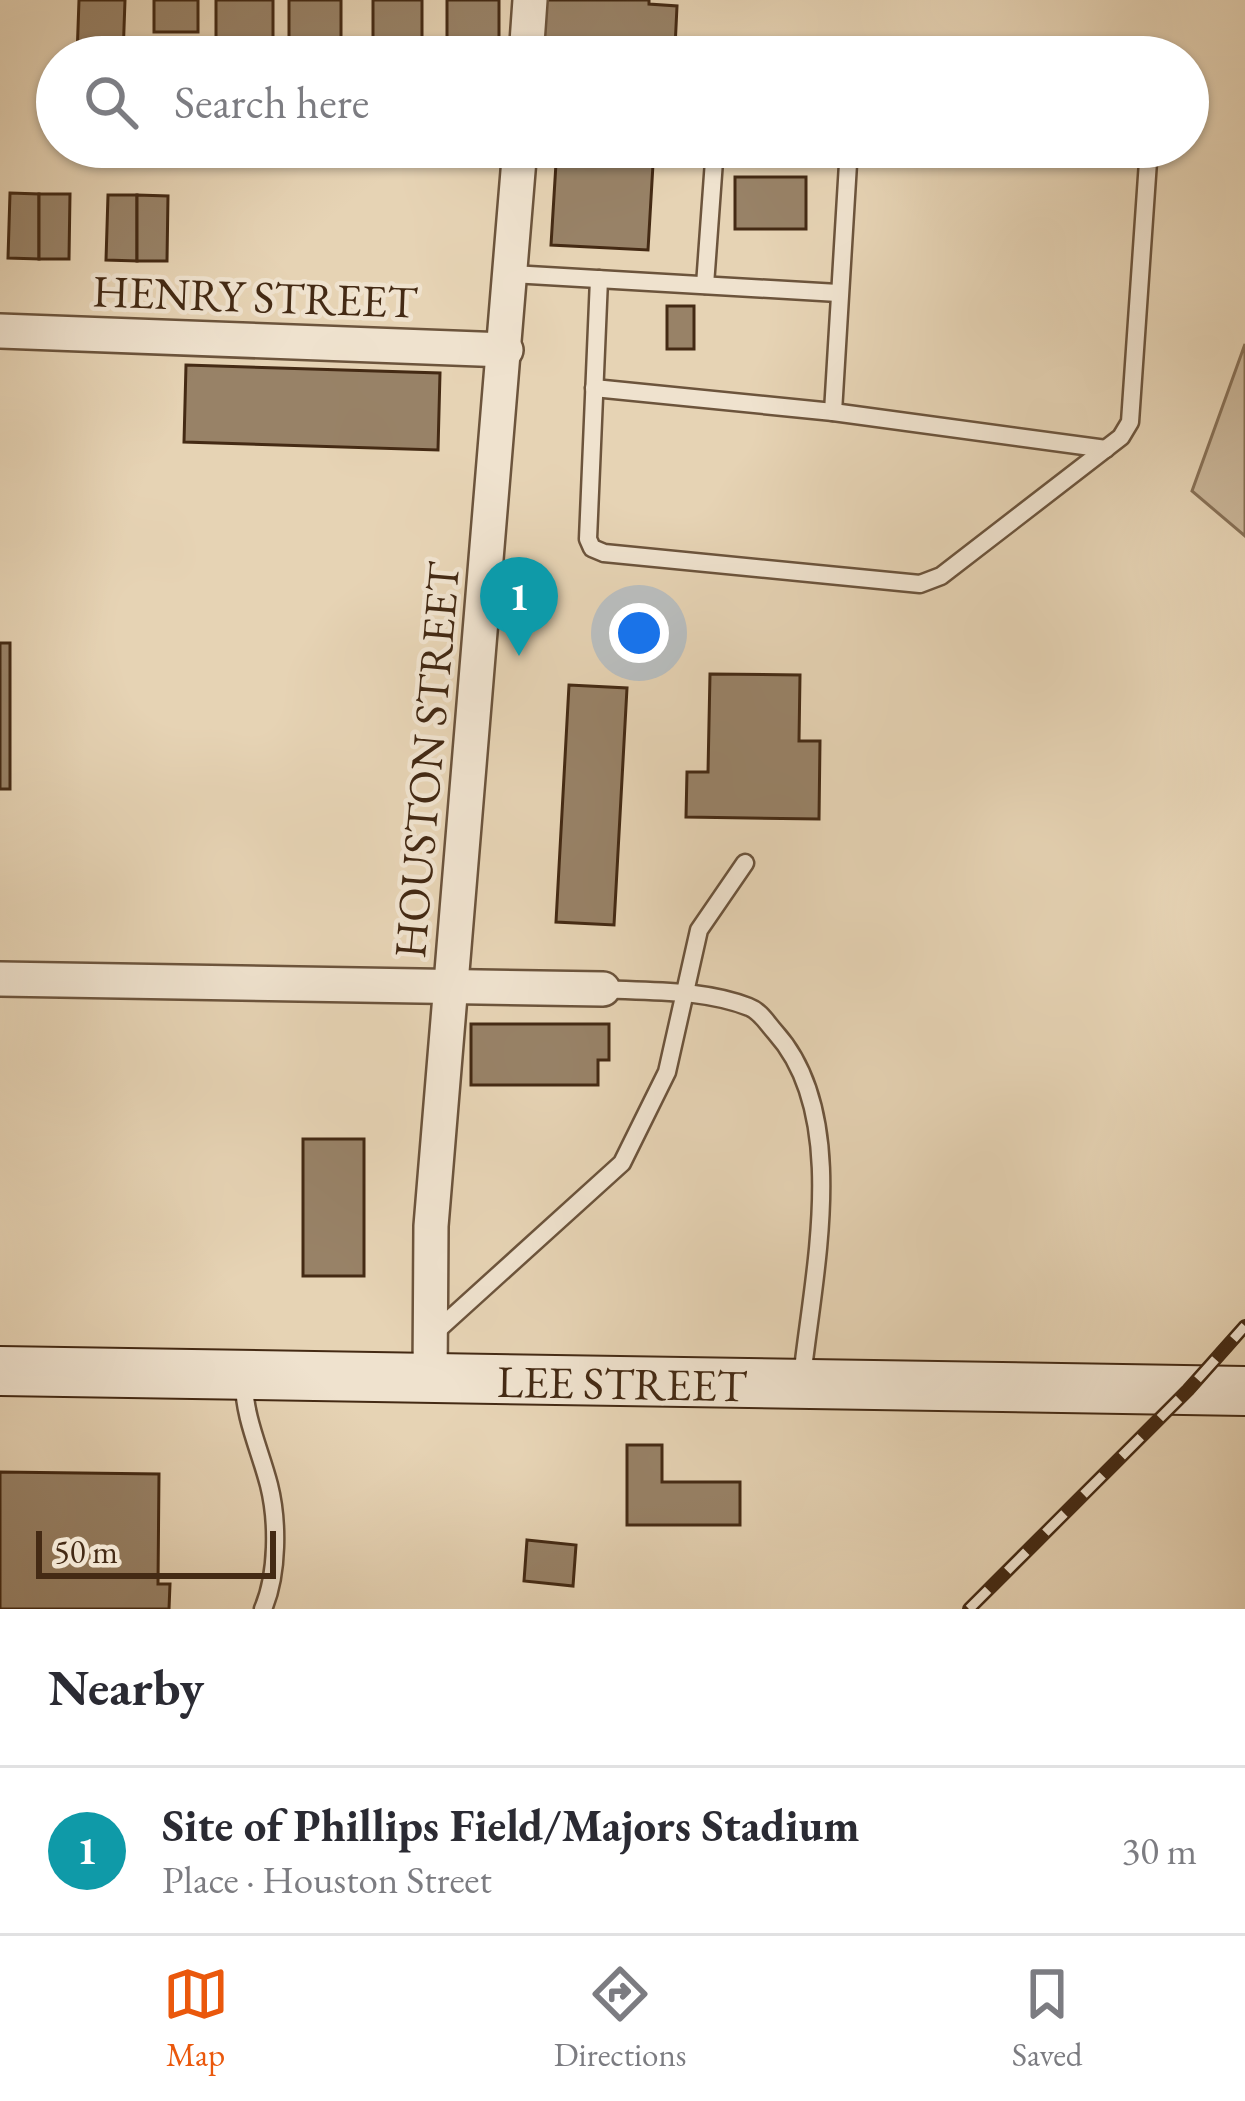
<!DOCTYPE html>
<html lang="en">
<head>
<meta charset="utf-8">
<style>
	body { margin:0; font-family:"EB Garamond",serif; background:#f2f2f3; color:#2b2b33 }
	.scale { position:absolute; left:36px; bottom:30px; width:240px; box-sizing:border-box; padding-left:12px; border:6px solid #442a14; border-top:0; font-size:33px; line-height:42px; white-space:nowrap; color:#442a14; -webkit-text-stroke:9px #efe2ce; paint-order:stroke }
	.you { position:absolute; left:639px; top:633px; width:42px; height:42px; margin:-30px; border:9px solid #fff; border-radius:50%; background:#1a73e8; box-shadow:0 0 0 18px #1a73e833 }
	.badge { display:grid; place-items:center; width:78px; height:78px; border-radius:50%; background:#ea580c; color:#fff; font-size:39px; font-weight:700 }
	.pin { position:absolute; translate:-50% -99px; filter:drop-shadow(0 3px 6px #0008) }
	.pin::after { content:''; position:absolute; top:63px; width:42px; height:36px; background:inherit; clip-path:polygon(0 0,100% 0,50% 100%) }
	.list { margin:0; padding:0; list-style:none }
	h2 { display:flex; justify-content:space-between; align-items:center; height:156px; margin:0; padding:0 48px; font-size:51px }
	h2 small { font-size:39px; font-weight:400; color:#7c7c81 }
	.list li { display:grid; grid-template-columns:78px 1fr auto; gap:36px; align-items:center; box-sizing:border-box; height:168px; padding:0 48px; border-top:3px solid #e1e1e2 }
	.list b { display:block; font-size:45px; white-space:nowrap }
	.list p { margin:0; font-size:39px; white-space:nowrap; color:#7c7c81 }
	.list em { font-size:39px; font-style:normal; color:#7c7c81 }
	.icon { flex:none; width:66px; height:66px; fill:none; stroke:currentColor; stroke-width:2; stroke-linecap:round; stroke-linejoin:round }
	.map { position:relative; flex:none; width:1245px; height:1609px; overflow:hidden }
	.search { position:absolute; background:#fff; box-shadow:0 3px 9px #0004; left:36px; right:36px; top:36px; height:132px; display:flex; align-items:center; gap:30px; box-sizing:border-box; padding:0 42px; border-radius:66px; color:#7c7c81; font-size:45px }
	.sheet { height:324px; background:#fff }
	nav { display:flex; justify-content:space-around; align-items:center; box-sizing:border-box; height:168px; border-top:3px solid #e1e1e2; background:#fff; font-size:33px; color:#7c7c81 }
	nav a { display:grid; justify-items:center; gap:6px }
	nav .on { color:#ea580c }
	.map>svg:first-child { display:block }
	.green { fill:#cab699; stroke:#877056; stroke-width:3 }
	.building { fill:#988267; stroke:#442a14; stroke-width:3 }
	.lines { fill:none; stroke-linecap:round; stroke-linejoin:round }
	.service-casing { stroke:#6c543c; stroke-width:21 }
	.minor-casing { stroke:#6c543c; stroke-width:38 }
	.secondary-casing { stroke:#442a14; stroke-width:52 }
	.service { stroke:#efe2ce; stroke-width:16 }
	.minor { stroke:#efe2ce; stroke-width:33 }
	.secondary { stroke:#efe2ce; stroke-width:48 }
	.rail-casing { stroke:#442a14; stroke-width:14 }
	.rail { stroke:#efe2ce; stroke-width:9; stroke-dasharray:27; stroke-linecap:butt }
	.labels { text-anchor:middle; stroke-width:9; stroke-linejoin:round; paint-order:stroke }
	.street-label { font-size:45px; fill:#442a14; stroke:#efe2ce }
</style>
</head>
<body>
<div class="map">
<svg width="1245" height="1609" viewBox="0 0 1245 1609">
	<rect width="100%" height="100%" fill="#e6d3b4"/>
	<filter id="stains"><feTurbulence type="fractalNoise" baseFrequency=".00167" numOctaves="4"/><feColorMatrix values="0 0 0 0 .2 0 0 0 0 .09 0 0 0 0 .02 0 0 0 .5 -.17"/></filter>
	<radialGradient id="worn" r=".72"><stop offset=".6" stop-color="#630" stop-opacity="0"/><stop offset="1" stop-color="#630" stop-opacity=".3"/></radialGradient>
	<polygon class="green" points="1245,344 1245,536 1192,491"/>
	<g class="building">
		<polygon points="79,0 125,0 123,57 77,57"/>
		<rect x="154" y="0" width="44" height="32"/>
		<rect x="216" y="0" width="57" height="42"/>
		<rect x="289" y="0" width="52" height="52"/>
		<rect x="373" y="0" width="49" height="41"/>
		<rect x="447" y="0" width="52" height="43"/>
		<polygon points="542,0 649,0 649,4 677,6 675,48 695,49 695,57 539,57"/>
		<polygon points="557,147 654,147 648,250 551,245"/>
		<rect x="735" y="177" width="71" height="52"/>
		<polygon points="10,193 39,194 39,259 8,258"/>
		<polygon points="39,194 70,194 69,259 39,259"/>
		<polygon points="108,195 137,195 137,261 106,260"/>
		<polygon points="137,195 168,196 167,261 137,261"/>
		<rect x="667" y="306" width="27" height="43"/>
		<polygon points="186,365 440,373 438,450 184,442"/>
		<rect x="0" y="643" width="10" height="146"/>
		<polygon points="710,674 800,675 799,741 820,741 819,819 686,817 687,772 708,772"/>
		<polygon points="569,685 627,688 614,925 556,922"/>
		<polygon points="471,1024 609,1024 609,1060 598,1060 598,1085 471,1085"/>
		<rect x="303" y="1139" width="61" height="137"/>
		<polygon points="627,1445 662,1445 662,1482 740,1482 740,1525 627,1525"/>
		<polygon points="0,1472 159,1474 158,1584 170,1584 169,1609 0,1609"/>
		<polygon points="527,1540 576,1545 573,1586 524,1581"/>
	</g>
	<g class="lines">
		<defs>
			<g id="service">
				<polyline points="512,274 838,293"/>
				<polyline points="599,279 588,539 592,548 604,553 920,584 941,576 1121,437 1130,422 1149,147"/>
				<polyline points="705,285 715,147"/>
				<polyline points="594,388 833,412 1106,449"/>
				<polyline points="833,412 849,147"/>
				<path d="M603 989C652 992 703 989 749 1007 760 1011 767 1023 775 1032 851 1116 813 1274 802 1378"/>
				<polyline points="431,1336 622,1163 667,1072 699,930 745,863"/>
				<path d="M244 1382C244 1417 260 1450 269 1485 278 1521 278 1574 263 1609"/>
			</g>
			<g id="minor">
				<polyline points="526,57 530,0"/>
				<polyline points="0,331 506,350"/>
				<polyline points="0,979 603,989"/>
				<polyline points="430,1381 431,1226 520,147"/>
			</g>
			<polyline id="secondary" points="0,1371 1245,1391"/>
		</defs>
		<use href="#service" class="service-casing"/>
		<use href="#minor" class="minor-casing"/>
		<use href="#secondary" class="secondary-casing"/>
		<use href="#service" class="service"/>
		<use href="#minor" class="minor"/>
		<use href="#secondary" class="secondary"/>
		<defs>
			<polyline id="rail" points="969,1609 1188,1390 1245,1326"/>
		</defs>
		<use href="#rail" class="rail-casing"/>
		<use href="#rail" class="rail"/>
	</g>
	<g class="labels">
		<g class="street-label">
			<text transform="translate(255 296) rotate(2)" y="16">HENRY STREET</text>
			<text transform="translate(426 760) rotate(-85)" y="16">HOUSTON STREET</text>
			<text transform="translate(622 1383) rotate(1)" y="16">LEE STREET</text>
		</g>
	</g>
	<rect width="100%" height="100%" filter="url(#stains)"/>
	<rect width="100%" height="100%" fill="url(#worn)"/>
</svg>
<div class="scale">50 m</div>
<div class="you"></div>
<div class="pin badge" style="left:519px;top:656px;background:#0f9aa8">1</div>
<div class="search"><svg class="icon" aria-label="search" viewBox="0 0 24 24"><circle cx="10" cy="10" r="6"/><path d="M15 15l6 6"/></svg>Search here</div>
</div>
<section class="sheet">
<h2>Nearby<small></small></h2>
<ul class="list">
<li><span class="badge" style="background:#0f9aa8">1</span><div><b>Site of Phillips Field/Majors Stadium</b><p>Place · Houston Street</p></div><em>30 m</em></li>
</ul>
</section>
<nav>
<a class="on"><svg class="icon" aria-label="map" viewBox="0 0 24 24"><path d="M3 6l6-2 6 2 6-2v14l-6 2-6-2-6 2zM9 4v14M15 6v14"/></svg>Map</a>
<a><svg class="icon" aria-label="directions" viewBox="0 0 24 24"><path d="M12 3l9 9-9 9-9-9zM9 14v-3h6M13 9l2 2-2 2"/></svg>Directions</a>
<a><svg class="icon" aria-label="saved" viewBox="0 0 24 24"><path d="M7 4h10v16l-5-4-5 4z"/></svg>Saved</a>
</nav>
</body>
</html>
